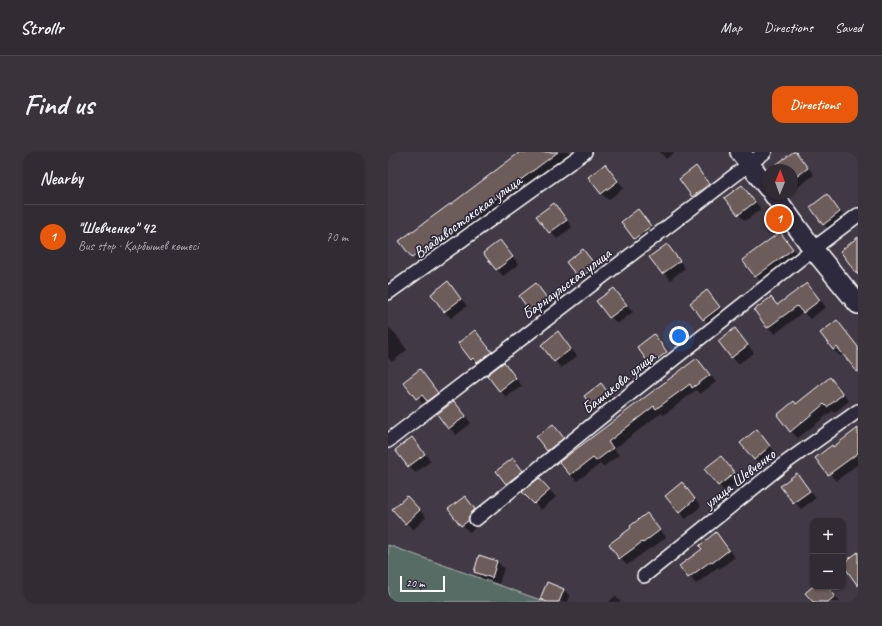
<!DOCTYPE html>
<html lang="en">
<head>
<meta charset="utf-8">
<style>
	body { margin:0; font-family:Caveat,sans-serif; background:#39333c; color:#f1f3f6 }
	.controls { position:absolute; right:12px; bottom:12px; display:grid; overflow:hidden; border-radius:8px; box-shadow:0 1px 3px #0004 }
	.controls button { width:36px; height:36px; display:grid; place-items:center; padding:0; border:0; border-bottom:1px solid #4c474f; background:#312b34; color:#f1f3f6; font:20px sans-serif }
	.compass { position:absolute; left:374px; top:12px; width:36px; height:36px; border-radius:50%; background:#312b34; box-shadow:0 1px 3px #0004; rotate:1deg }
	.scale { position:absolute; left:12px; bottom:10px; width:45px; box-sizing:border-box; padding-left:4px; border:2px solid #fff; border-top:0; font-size:11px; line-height:14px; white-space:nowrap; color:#fff; -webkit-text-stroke:3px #2f2a3d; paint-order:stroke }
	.you { position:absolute; left:291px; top:184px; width:14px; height:14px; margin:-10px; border:3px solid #fff; border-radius:50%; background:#1a73e8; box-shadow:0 0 0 6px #1a73e833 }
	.badge { display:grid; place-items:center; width:26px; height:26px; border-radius:50%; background:#ea580c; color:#fff; font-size:13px; font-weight:700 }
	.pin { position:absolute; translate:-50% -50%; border:2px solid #fff; box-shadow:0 1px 4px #0006 }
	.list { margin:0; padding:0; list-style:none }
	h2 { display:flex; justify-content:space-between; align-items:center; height:52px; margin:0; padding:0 16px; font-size:17px }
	h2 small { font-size:13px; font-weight:400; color:#a8a7ac }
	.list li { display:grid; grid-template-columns:26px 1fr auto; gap:12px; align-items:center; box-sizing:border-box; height:64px; padding:0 16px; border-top:1px solid #4c474f }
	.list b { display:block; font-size:15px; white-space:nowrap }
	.list p { margin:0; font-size:13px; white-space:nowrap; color:#a8a7ac }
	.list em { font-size:13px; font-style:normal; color:#a8a7ac }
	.map { position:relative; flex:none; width:470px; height:450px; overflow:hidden; border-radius:12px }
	header { display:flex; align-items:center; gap:24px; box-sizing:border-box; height:56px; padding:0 20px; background:#312b34; border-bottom:1px solid #4c474f }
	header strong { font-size:19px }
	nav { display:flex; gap:22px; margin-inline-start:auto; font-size:14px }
	.intro { display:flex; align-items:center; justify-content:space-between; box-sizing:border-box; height:96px; padding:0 24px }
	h1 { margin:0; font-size:28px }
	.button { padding:10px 18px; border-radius:12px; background:#ea580c; color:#fff; font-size:14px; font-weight:700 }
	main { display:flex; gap:24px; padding:0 24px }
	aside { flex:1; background:#312b34; border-radius:12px; box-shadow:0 1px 3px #0004 }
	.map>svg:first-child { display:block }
	.green { fill:#586c66; stroke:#acb6b2 }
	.shadow { fill:#0007 }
	.building { fill:#6c5b5a; stroke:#fff }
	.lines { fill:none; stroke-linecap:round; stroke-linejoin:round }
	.street-casing { stroke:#fff; stroke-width:16 }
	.secondary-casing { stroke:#fff; stroke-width:22 }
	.street { stroke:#2f2a3d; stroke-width:13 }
	.secondary { stroke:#2f2a3d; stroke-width:19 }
	.labels { text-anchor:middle; stroke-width:3.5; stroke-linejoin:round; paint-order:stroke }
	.street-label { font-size:16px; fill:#fff; stroke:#2f2a3d }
</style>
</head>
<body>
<header>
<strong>Strollr</strong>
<nav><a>Map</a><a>Directions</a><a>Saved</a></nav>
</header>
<div class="intro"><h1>Find us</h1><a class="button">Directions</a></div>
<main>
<aside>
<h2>Nearby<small></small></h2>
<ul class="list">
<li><span class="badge">1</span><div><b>&quot;Шевченко&quot; 42</b><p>Bus stop · Қарбышев көшесі</p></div><em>70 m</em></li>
</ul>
</aside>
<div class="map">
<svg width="470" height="450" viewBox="0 0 470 450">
	<rect width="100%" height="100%" fill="#413946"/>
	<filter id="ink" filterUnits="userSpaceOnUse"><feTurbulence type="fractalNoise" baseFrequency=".025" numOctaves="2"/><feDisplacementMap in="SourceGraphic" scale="8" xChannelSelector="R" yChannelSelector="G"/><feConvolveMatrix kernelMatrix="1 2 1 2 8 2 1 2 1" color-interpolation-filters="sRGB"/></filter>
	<g filter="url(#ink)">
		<polygon class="green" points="0,393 158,450 0,450"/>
		<g class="shadow">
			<polygon points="135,0 185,0 111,55 31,112 25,105 63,54"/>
			<polygon points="272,0 287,0 278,7"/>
			<polygon points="407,0 426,23 410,35 404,29 404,18 395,18"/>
			<polygon points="217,13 236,36 220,48 213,41"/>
			<polygon points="308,16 327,39 311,51 305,44"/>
			<polygon points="354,34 373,57 357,69 350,62"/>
			<polygon points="439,44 458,67 442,79 436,72"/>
			<polygon points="250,58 269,81 253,93 247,87"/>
			<polygon points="172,59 184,75 169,87 150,64"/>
			<polygon points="392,81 411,104 374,131 355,108"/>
			<polygon points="112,90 131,112 115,124 96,101"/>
			<polygon points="195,98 214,121 198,133 192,126"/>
			<polygon points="285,100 297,116 282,128 263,105"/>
			<polygon points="0,126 5,132 0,135"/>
			<polygon points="60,131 79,154 63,166 56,159"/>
			<polygon points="419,132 438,155 422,167 415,160 387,182 380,175 383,147 390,154"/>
			<polygon points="148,133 167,156 151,168 145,161"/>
			<polygon points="226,137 245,160 229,172 210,149"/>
			<polygon points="319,139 338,162 322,174 303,151"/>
			<polygon points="449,169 470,195 470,219 456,202 452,204 446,198 433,181"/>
			<polygon points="0,175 7,181 19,198 4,210 0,206"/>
			<polygon points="347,178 366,201 350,212 331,189"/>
			<polygon points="87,179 93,185 109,207 90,214 83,207"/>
			<polygon points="170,181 189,204 173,216 167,209"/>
			<polygon points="266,184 285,207 269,219 263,212"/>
			<polygon points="309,207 328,230 312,242 308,238 276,263 273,261 226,297 231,303 215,315 212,312 189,329 183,323 173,310"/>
			<polygon points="116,212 134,234 118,245 100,224"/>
			<polygon points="32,219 56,248 47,255 41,249 36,253 17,230"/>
			<polygon points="442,226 461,249 446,261 444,259 410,286 403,279 408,253"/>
			<polygon points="213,232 228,250 213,262 206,255"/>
			<polygon points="66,250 83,271 68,283 50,262"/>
			<polygon points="165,273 182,293 166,305 160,298"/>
			<polygon points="470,278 470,312 448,329 429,306 445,296"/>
			<polygon points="369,279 388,301 373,314 366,307"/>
			<polygon points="24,286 43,309 27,321 8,298"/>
			<polygon points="125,307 141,326 125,338 109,319"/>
			<polygon points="340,312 353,328 337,340 318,318"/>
			<polygon points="409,323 428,346 413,357 393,334"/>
			<polygon points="151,327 168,345 153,358 136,340"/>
			<polygon points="294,332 313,354 298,367 291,360"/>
			<polygon points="77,345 93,364 87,371 87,376 81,380 61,357"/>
			<polygon points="26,352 38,365 25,378 6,357"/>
			<polygon points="259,362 278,385 263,397 262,396 239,413 232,406 245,376"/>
			<polygon points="328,382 347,405 331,417 330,415 308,432 293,414 315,397"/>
			<polygon points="109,410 116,416 111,432 94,427 87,420"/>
			<polygon points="426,435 440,435 452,450 426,450"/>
			<polygon points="175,437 182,444 180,450 156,450 153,447"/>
			<polygon points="227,444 233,450 221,450"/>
		</g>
		<g class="building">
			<polygon points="132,0 170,0 87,62 86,61 24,106 11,89 62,52 62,53"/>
			<polygon points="405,0 408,0 420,16 404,28 404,18 381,18"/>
			<polygon points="217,12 230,29 213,42 200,25"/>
			<polygon points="308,14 321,32 304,45 291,27"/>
			<polygon points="354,33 367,50 350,63 336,46"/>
			<polygon points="439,42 452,60 435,73 422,55"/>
			<polygon points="166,51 179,68 161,81 148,64"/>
			<polygon points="250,57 263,74 246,87 233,70"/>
			<polygon points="392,80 405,97 367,125 354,108"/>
			<polygon points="470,85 470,123 452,99"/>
			<polygon points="112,88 125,105 108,118 95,101"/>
			<polygon points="279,92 292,109 274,122 261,105"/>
			<polygon points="195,97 208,114 191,127 178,110"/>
			<polygon points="60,129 73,147 56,160 43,142"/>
			<polygon points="148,131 161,149 144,162 131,144"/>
			<polygon points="419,131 432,148 415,161 409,154 379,176 366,158 383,145 389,153"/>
			<polygon points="226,136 239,153 221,166 208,149"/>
			<polygon points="319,138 332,155 315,168 302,151"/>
			<polygon points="449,168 470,195 470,221 449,195 445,198 432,181"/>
			<polygon points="347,176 360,193 343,206 330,189"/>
			<polygon points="87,178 104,200 89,211 85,206 83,208 70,191"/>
			<polygon points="170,179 183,197 166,210 153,193"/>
			<polygon points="266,182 279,200 262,213 249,195"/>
			<polygon points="309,206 322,223 304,236 302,232 268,257 266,254 220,290 225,296 208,309 205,306 182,323 171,310"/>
			<polygon points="116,210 128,226 111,239 99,223"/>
			<polygon points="32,217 50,241 39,249 34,243 28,247 15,230"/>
			<polygon points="442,225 455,242 439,255 436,252 402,280 389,263 406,249 408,252"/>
			<polygon points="213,231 222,243 205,256 196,244"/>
			<polygon points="66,249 78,264 60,277 49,262"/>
			<polygon points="165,272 176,286 159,299 148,285"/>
			<polygon points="470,276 470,301 440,323 427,306 444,293 445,295"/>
			<polygon points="369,277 382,294 366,308 352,291"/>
			<polygon points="24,285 37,302 20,315 7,298"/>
			<polygon points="333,304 347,321 330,334 316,317"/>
			<polygon points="125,306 135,319 118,332 108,319"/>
			<polygon points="409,321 422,339 405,351 392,334"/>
			<polygon points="151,326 162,338 146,352 134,340"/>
			<polygon points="294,330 307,347 291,361 277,344"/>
			<polygon points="19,344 32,358 17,372 4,357"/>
			<polygon points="77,344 87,357 81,364 80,369 73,374 60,357"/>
			<polygon points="259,361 272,378 255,391 254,390 231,407 221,392 243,376 242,374"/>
			<polygon points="328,380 341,398 324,411 323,409 300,426 291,414 314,397 311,394"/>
			<polygon points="470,400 470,434 455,413 455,411"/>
			<polygon points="91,403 109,409 104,426 86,420"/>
			<polygon points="159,430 176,437 171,450 159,450 152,447"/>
			<polygon points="424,435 440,435 447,444 440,450 425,450 417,441"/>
		</g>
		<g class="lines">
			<defs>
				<g id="street">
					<polyline points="0,141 197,0"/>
					<polyline points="0,289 377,0"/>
					<polyline points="88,367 248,237 425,97 470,63"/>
					<polyline points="256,424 393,314 470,259"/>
				</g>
				<g id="secondary">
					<polyline points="352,0 380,36"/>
					<polyline points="385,42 425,97 470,152"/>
				</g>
			</defs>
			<use href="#street" class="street-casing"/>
			<use href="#secondary" class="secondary-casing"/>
			<use href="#street" class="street"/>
			<use href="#secondary" class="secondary"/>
		</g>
	</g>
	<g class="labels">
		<g class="street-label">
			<text transform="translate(79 64) rotate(-36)" y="6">Владивостокская улица</text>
			<text transform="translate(178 131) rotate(-37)" y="6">Барнаульская улица</text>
			<text transform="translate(230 230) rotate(-39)" y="6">Башикова улица</text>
			<text transform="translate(351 326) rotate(-38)" y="6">улица Шевченко</text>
		</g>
	</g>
</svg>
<div class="controls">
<button>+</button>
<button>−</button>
</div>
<svg class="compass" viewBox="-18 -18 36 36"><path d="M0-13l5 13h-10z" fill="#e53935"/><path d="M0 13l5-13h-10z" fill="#a8a7ac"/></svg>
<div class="scale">20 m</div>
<div class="you"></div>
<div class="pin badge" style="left:391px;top:67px">1</div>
</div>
</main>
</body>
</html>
